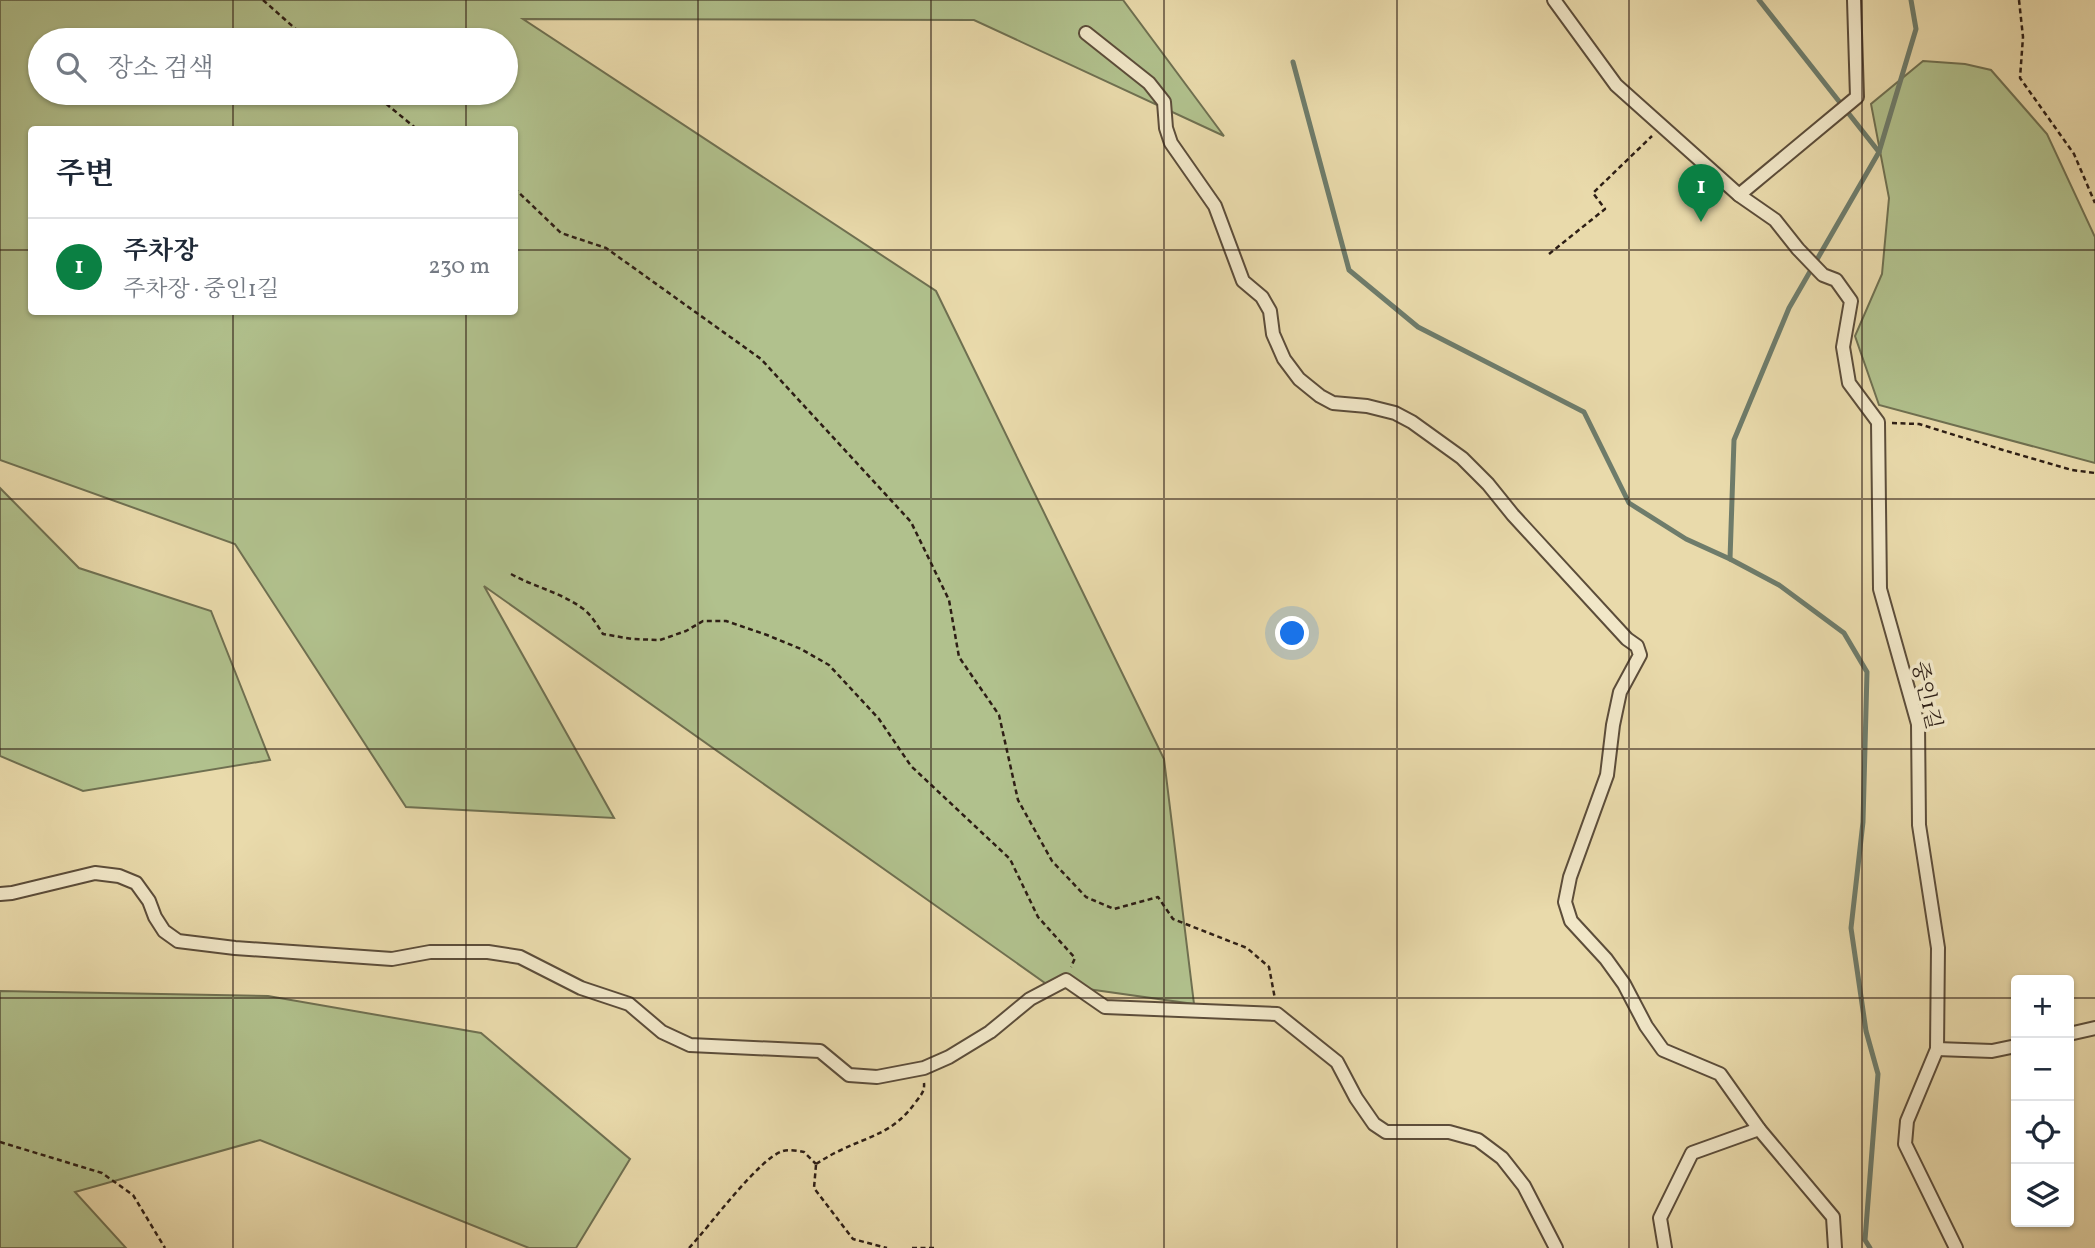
<!DOCTYPE html>
<html lang="ko">
<head>
<meta charset="utf-8">
<style>
	body { margin:0; font-family:Vollkorn,"Noto Serif KR",serif; background:#f6f6f7; color:#1f2937 }
	.controls { position:absolute; right:21px; bottom:21px; display:grid; overflow:hidden; border-radius:7px; box-shadow:0 2px 5px #0004 }
	.controls button { width:63px; height:63px; display:grid; place-items:center; padding:0; border:0; border-bottom:2px solid #e0e1e3; background:#fff; color:#1f2937; font:35px sans-serif }
	.you { position:absolute; left:1293px; top:634px; width:24px; height:24px; margin:-18px; border:5px solid #fff; border-radius:50%; background:#1a73e8; box-shadow:0 0 0 10px #1a73e833 }
	.badge { display:grid; place-items:center; width:46px; height:46px; border-radius:50%; background:#0b8043; color:#fff; font-size:23px; font-weight:700 }
	.pin { position:absolute; translate:-50% -58px; filter:drop-shadow(0 2px 4px #0008) }
	.pin::after { content:''; position:absolute; top:37px; width:24px; height:21px; background:inherit; clip-path:polygon(0 0,100% 0,50% 100%) }
	.list { margin:0; padding:0; list-style:none }
	h2 { display:flex; justify-content:space-between; align-items:center; height:91px; margin:0; padding:0 28px; font-size:30px }
	h2 small { font-size:23px; font-weight:400; color:#747a83 }
	.list li { display:grid; grid-template-columns:46px 1fr auto; gap:21px; align-items:center; box-sizing:border-box; height:98px; padding:0 28px; border-top:2px solid #e0e1e3 }
	.list b { display:block; font-size:26px; white-space:nowrap }
	.list p { margin:0; font-size:23px; white-space:nowrap; color:#747a83 }
	.list em { font-size:23px; font-style:normal; color:#747a83 }
	.icon { flex:none; width:38px; height:38px; fill:none; stroke:currentColor; stroke-width:2; stroke-linecap:round; stroke-linejoin:round }
	.map { position:relative; flex:none; width:2095px; height:1248px; overflow:hidden }
	.search { position:absolute; background:#fff; box-shadow:0 2px 5px #0004; left:28px; top:28px; width:490px; height:77px; display:flex; align-items:center; gap:18px; box-sizing:border-box; padding:0 24px; border-radius:38px; color:#747a83; font-size:26px }
	.panel { position:absolute; background:#fff; box-shadow:0 2px 5px #0004; left:28px; top:126px; width:490px; height:189px; border-radius:7px }
	.map>svg:first-child { display:block }
	.green { fill:#b1c18d; stroke:#6f7051; stroke-width:2; fill-rule:evenodd }
	.lines { fill:none; stroke-linecap:round; stroke-linejoin:round }
	.stream { stroke:#6e7c6b; stroke-width:5 }
	.minor-casing { stroke:#5c4d3a; stroke-width:16 }
	.path { stroke:#2d1e15; stroke-width:2.5; stroke-dasharray:5 3.5; stroke-linecap:butt }
	.minor { stroke:#f1e7c8; stroke-width:12 }
	.grid { fill:none; stroke:#2d1e15; stroke-width:2; stroke-opacity:0.55 }
	.labels { text-anchor:middle; stroke-width:7; stroke-linejoin:round; paint-order:stroke }
	.street-label { font-size:21px; fill:#2d1e15; stroke:#f1e7c8 }
</style>
</head>
<body>
<div class="map">
<svg width="2095" height="1248" viewBox="0 0 2095 1248">
	<rect width="100%" height="100%" fill="#e9daab"/>
	<filter id="stains"><feTurbulence type="fractalNoise" baseFrequency=".00286" numOctaves="4"/><feColorMatrix values="0 0 0 0 .2 0 0 0 0 .09 0 0 0 0 .02 0 0 0 .5 -.17"/></filter>
	<radialGradient id="worn" r=".72"><stop offset=".6" stop-color="#630" stop-opacity="0"/><stop offset="1" stop-color="#630" stop-opacity=".3"/></radialGradient>
	<g class="green">
		<path d="M0 0H1123L1224 136 974 20 523 19 936 291 1164 759 1194 1004 1045 983 484 586 614 818 406 807 235 544 0 460ZM40 40H506V93H40ZM32 130H514V312H32Z"/>
		<polygon points="1923,61 1965,64 1991,70 2047,134 2095,237 2095,463 1879,405 1855,336 1882,274 1889,198 1871,104"/>
		<polygon points="0,488 79,568 211,611 270,760 83,791 0,756"/>
		<polygon points="0,991 268,996 481,1033 630,1159 576,1248 529,1248 260,1140 75,1192 126,1248 0,1248"/>
	</g>
	<g class="lines">
		<g class="stream">
			<polyline points="1759,0 1879,152 1789,308 1734,440 1730,559 1779,585 1844,633 1867,672 1863,822 1851,928 1866,1031 1878,1074 1865,1240 1870,1248"/>
			<polyline points="1293,62 1349,270 1418,327 1584,412 1629,503 1686,539 1730,559"/>
			<polyline points="1879,152 1916,29 1911,0"/>
		</g>
		<defs>
			<g id="minor">
				<polyline points="1554,0 1616,85 1739,195 1775,220 1798,249 1823,275 1836,280 1851,301 1843,347 1849,383 1878,422 1880,589 1918,724 1919,825 1938,948 1937,1049 1907,1121 1905,1144 1956,1248"/>
				<polyline points="1086,33 1149,83 1164,102 1166,128 1171,143 1215,206 1243,281 1262,297 1270,311 1273,334 1284,359 1299,379 1320,396 1333,403 1367,406 1395,413 1412,422 1462,458 1488,484 1513,515 1627,639 1637,646 1640,655 1620,692 1613,725 1607,775 1570,877 1565,902 1571,921 1606,959 1624,984 1646,1026 1663,1050 1720,1074 1759,1129 1833,1217 1835,1248"/>
				<polyline points="1739,195 1857,97 1854,0"/>
				<polyline points="0,894 12,893 95,873 119,876 136,883 149,901 155,917 164,931 178,941 235,948 392,959 430,952 488,952 520,957 581,988 629,1004 662,1032 690,1045 820,1051 849,1075 877,1077 924,1068 949,1057 990,1032 1030,999 1066,980 1105,1007 1277,1014 1337,1062 1356,1098 1374,1124 1386,1132 1449,1132 1478,1140 1502,1158 1524,1186 1556,1248"/>
				<polyline points="2069,1034 2095,1028"/>
				<polyline points="1937,1049 1992,1051 2016,1046"/>
				<polyline points="1665,1248 1660,1218 1692,1153 1759,1129"/>
			</g>
		</defs>
		<use href="#minor" class="minor-casing"/>
		<g class="path">
			<polyline points="263,0 308,40"/>
			<polyline points="2019,0 2023,37 2020,78 2074,154 2095,203"/>
			<polyline points="373,93 418,130"/>
			<polyline points="514,188 561,233 606,248 761,359 911,522 949,600 959,657 999,715 1018,800 1052,861 1086,897 1114,909 1158,897 1173,919 1247,948 1269,967 1275,999"/>
			<polyline points="1549,254 1605,209 1593,193 1652,136"/>
			<polyline points="1892,423 1919,424 2003,450 2072,470 2095,473"/>
			<path d="M511 574C534 587 560 592 582 608 591 614 597 625 603 634L632 639 660 640 686 631 703 621H726L767 635 801 649 829 665 879 719 911 766 1010 859 1038 917 1075 958 1071 967"/>
			<polyline points="0,1142 102,1173 133,1195 165,1248"/>
			<path d="M816 1164C824 1159 832 1154 841 1150 872 1135 893 1133 915 1103 920 1096 925 1092 924 1083"/>
			<polyline points="816,1165 814,1188 853,1239 887,1248"/>
			<path d="M689 1248C709 1227 759 1158 783 1151 789 1149 798 1151 804 1152L816 1164"/>
			<polyline points="912,1248 935,1248"/>
		</g>
		<use href="#minor" class="minor"/>
	</g>
	<path class="grid" d="M233 0V40M466 0V40M698 0V1248M931 0V1248M1164 0V1248M1397 0V1248M1629 0V1248M1862 0V1248M233 93V130M466 93V130M0 250H32M514 250H2095M233 312V1248M466 312V1248M0 499H2095M0 749H2095M0 998H2016M2069 998H2095"/>
	<g class="labels">
		<g class="street-label">
			<text transform="translate(1927 695) rotate(77)" y="7">중인1길</text>
		</g>
	</g>
	<rect width="100%" height="100%" filter="url(#stains)"/>
	<rect width="100%" height="100%" fill="url(#worn)"/>
</svg>
<div class="controls">
<button>+</button>
<button>−</button>
<button><svg class="icon" aria-label="locate" viewBox="0 0 24 24"><circle cx="12" cy="12" r="6"/><path d="M12 2v4M12 18v4M2 12h4M18 12h4"/></svg></button>
<button><svg class="icon" aria-label="layers" viewBox="0 0 24 24"><path d="M12 4l9 5-9 5-9-5zM3 14l9 5 9-5"/></svg></button>
</div>
<div class="you"></div>
<div class="pin badge" style="left:1701px;top:222px">1</div>
<div class="search"><svg class="icon" aria-label="search" viewBox="0 0 24 24"><circle cx="10" cy="10" r="6"/><path d="M15 15l6 6"/></svg>장소 검색</div>
<section class="panel">
<h2>주변<small></small></h2>
<ul class="list">
<li><span class="badge">1</span><div><b>주차장</b><p>주차장 · 중인1길</p></div><em>230 m</em></li>
</ul>
</section>
</div>
</body>
</html>
